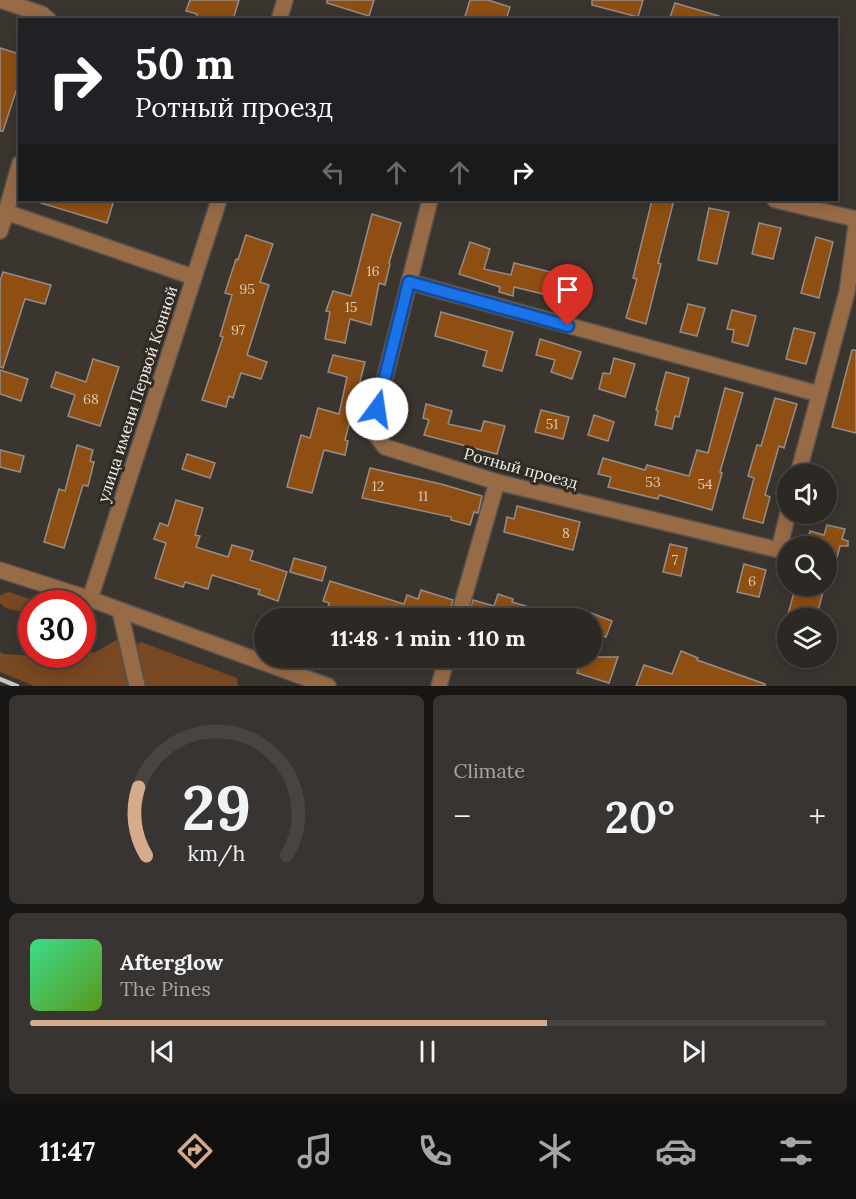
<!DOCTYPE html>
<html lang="en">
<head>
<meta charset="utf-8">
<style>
  :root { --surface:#2c2824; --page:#383431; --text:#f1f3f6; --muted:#a6a6a6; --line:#484441; --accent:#d6ab8b }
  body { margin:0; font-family:Lora,serif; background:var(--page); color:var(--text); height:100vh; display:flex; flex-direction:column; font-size:22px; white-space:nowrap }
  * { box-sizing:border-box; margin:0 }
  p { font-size:20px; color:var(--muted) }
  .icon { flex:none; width:33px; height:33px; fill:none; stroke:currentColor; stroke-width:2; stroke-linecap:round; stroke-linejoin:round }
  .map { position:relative; height:686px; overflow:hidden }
  .sheet { display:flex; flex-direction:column; gap:9px; padding:9px; background:#181614; flex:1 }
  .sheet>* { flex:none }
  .guide { position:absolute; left:18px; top:18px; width:820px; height:183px; border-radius:0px; box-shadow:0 3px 15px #0003,0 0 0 2px var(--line); background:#202124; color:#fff; overflow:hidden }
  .controls { position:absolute; left:777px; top:464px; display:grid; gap:12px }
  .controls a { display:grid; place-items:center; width:60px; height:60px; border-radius:50%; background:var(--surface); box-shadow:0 3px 15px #0003,0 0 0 2px var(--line); font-size:30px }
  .speed { position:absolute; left:18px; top:590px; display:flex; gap:12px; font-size:30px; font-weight:700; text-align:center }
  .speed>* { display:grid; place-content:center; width:78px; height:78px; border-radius:50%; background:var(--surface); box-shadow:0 3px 15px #0003,0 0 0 2px var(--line); line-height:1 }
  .speed .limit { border:9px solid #d22; background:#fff; color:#111 }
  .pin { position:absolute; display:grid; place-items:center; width:51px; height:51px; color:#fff; margin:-62px -26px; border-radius:50% 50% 50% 0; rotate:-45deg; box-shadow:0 0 6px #0007 }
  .pin .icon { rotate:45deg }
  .me { position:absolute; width:66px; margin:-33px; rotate:14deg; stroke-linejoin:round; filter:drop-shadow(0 0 4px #0008) }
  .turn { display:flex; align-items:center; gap:21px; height:126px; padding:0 18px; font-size:27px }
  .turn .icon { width:78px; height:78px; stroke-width:2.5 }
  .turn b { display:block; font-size:42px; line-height:51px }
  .lanes { display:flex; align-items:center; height:57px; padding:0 18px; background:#0003; justify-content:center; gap:30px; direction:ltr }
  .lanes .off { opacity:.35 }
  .big { font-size:45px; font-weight:700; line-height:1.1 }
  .sheet .tile { flex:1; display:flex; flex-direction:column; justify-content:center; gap:9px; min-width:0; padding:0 21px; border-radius:9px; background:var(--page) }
  .sheet .dial { align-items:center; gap:0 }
  .dial svg { height:156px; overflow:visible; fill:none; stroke:var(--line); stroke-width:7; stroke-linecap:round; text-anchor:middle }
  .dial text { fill:var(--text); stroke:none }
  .song { display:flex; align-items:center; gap:18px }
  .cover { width:72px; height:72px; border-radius:9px; background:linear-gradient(135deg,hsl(150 70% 55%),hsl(90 70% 35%)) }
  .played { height:6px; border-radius:3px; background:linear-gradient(90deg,var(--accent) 65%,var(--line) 65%) }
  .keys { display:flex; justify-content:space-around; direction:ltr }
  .heat { display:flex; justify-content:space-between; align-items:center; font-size:33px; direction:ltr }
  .sheet .tiles { flex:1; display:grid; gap:9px; grid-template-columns:1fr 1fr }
  .tile:last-child { grid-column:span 2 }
  .trip { position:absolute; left:254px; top:608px; width:348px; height:60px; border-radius:30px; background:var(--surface); box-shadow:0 3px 15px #0003,0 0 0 2px var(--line); font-weight:700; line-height:60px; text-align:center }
  .dock { display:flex; height:96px; justify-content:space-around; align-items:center; background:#12100e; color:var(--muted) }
  .dock .icon { width:42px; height:42px }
  .dock .on { color:var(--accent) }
  .dock b { font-size:27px; color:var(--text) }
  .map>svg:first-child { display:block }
  .green { fill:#774821 }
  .building { fill:#8f4f12; stroke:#958d88; stroke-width:1.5 }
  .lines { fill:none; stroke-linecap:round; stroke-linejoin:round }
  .minor-casing { stroke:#59534e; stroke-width:18 }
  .minor { stroke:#986b47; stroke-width:15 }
  .rail { stroke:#c9c5c1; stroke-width:4.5 }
  .route-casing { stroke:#114b97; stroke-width:15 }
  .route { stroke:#1a73e8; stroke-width:10 }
  .labels { text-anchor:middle; stroke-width:6; stroke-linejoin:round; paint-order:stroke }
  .number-label { font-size:14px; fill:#dbc8b6 }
  .street-label { font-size:16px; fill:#f4f0ed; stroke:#312b26 }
</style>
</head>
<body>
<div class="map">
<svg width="856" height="686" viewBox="0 0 856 686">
  <rect width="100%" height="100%" fill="#3b3530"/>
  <g class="green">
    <path d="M9,592L39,602L40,603H32L31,614H29L6,608L0,603V595Z"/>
    <path d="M118,639L132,686H34L0,672V652L4,654L52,657L53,654H82L83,649L94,653Z"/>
    <path d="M141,642L237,678L238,686H141L133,648Z"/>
  </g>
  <g class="building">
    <path d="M190,0H239L233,20H196L197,14L186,11Z"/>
    <path d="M327,0H374L369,16L327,3Z"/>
    <path d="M470,0H488L510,7L506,20H464Z"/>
    <path d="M592,0H643L638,17L592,5Z"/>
    <path d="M675,3L719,16L718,20H669Z"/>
    <path d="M0,48L20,54V79L3,131H0Z"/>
    <path d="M42,200H114L107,223L41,203Z"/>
    <path d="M652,200H674L658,263L661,264L646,324L626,318L637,279L633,278Z"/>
    <path d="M709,208L729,212L717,264L698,260Z"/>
    <path d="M372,214L401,223L389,263L390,264L385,285L379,283L371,325L350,319L345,343L325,339L330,312L326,311L333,291L351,296Z"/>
    <path d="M759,223L781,228L773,259L752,254Z"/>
    <path d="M246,235L273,244L260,282L269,285L247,355L267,362L261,379L241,373L233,398L229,396L226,407L202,400L223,337L220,336L232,295L225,293L236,259L238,260Z"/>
    <path d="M816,237L833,242L819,298L801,293Z"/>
    <path d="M470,242L490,249L484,269L511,275L514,263L579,279L575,292L581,294L577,310L562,306L564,299L514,287L513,296L499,292L500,287L459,274Z"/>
    <path d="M3,272L51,285L45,304L25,299L3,368L0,367V281Z"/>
    <path d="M688,304L705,308L697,336L680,332Z"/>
    <path d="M732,310L756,316L748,346L732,342L734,330L727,329Z"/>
    <path d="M441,312L513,332L502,371L483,366L487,351L435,336Z"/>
    <path d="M794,328L815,333L806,364L786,359Z"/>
    <path d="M540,339L581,352L572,379L551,372L555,360L536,355Z"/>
    <path d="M852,350H856V433L832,427Z"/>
    <path d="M333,355L365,362L345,440L348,441L345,455L324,450L312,493L287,487L301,435L310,438L318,408L339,414L347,377L328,372Z"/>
    <path d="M614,358L635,364L625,397L599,389L603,373L610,374Z"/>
    <path d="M93,359L119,367L100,426L68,416L75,395L51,387L56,372L86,382Z"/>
    <path d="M0,370L28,379L21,401L0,394Z"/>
    <path d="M666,372L689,378L679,417L675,416L672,429L655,425L658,411L656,410Z"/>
    <path d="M725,388L743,393L720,472L722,473L712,510L659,495L658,499L608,487L611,477L598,474L603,458L645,470L647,465L689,476L697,450L708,453Z"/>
    <path d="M775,398L797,404L784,448L779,446L765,495L770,497L763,523L743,518L754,478L748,476L757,445L761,446Z"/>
    <path d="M426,404L452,411L448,424L481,431L484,421L505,426L497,454L424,435L429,420L423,418Z"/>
    <path d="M541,410L569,417L563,439L535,432Z"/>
    <path d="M594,415L614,422L608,441L588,435Z"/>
    <path d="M77,445L93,450L90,461L94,462L88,486L83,485L64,548L44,542L59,489L65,491Z"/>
    <path d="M0,450L24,456L20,472L0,467Z"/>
    <path d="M187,454L215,463L210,478L182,469Z"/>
    <path d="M370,468L441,484L482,496L478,513L474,512L470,525L451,520V517L362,498Z"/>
    <path d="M176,500L203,508L195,535L200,536L196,547L228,557L232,545L253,551L250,560L287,572L278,601L258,594L260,590L212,575L208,589L185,582L183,587L155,578L166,543L154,539L160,523L168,526Z"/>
    <path d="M517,506L580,522L573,550L504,532L507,517L514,519Z"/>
    <path d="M827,525L845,529L842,539L848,541V546H840L831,581L826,580V546H806L810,531L824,535Z"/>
    <path d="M670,544L687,548L681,576L663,572Z"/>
    <path d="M294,558L326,567L322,581L290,572Z"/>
    <path d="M744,564L766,570L759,597L737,592Z"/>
    <path d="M330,581L404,604L407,595L418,599L421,590L453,600L448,618H346L327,612L329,603L323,601Z"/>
    <path d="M796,585H825L816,618H787Z"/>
    <path d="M498,594L513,599L512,602L553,614L552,618H468L473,600L494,606Z"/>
    <path d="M591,613L612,621L606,637L591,631Z"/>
    <path d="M681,651L698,658L697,660L765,684V686H636L644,665L672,674Z"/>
    <path d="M582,657H618L609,683L577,673Z"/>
  </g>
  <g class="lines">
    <defs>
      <g id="minor">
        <path d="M0,0L42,14L49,20"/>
        <path d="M279,20L285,0"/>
        <path d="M430,200L377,409L375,434L385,447L497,482L779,550L788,513"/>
        <path d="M775,200L856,219"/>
        <path d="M6,212L20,163"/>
        <path d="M0,231L6,212L193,277"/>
        <path d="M409,282L819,394"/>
        <path d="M798,474L847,292L856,226"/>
        <path d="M0,570L90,599L328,686"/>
        <path d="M90,599L219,200"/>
        <path d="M120,611L137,686"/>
        <path d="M458,618L497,482"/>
        <path d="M439,686L447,657"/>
      </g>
    </defs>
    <use href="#minor" class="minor-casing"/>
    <use href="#minor" class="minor"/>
    <path class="rail" d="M0,679L17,686"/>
  </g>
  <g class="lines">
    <defs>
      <path id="route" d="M377,409L409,282L568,326"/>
    </defs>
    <use href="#route" class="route-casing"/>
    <use href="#route" class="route"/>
  </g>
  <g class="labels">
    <g class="number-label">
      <text x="373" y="276">16</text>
      <text x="247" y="294">95</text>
      <text x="351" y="312">15</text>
      <text x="238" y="335">97</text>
      <text x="91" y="404">68</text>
      <text x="552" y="429">51</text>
      <text x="653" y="487">53</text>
      <text x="705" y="489">54</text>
      <text x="378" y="491">12</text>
      <text x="423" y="501">11</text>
      <text x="566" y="538">8</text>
      <text x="675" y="565">7</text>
      <text x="752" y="586">6</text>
    </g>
    <g class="street-label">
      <text transform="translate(137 394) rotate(-72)" y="6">улица имени Первой Конной</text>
      <text transform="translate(521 468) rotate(15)" y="6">Ротный проезд</text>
    </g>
  </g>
</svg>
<div class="controls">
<a><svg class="icon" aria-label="sound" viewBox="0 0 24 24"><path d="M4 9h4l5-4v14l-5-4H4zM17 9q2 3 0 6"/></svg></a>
<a><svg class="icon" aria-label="search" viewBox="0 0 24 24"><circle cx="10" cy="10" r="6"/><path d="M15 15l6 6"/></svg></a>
<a><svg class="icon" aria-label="layers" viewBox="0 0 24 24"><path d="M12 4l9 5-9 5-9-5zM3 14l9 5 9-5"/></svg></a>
</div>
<div class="speed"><div class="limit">30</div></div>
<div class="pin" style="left:568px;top:326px;background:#d93025"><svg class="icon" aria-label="arrive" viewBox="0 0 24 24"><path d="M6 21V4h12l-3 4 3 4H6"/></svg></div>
<svg class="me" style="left:377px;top:409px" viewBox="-20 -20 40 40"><circle r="19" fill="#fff"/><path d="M0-13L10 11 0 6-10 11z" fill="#1a73e8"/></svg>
<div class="trip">11:48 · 1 min · 110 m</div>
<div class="guide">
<div class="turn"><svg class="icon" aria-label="right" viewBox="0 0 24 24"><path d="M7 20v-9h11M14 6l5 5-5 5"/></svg><div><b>50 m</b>Ротный проезд</div></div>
<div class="lanes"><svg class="icon off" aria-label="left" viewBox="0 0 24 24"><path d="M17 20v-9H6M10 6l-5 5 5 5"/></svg><svg class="icon off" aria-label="ahead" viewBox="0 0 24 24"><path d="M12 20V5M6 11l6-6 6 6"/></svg><svg class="icon off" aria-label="ahead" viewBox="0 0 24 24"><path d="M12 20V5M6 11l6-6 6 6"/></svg><svg class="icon" aria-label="right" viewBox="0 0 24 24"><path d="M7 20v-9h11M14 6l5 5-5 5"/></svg></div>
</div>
</div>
<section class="sheet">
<div class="tiles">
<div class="tile dial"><svg viewBox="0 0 100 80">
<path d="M14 69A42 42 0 1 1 86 69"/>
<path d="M14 69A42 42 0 0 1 10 34" stroke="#d6ab8b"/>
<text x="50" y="56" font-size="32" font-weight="700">29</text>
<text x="50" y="72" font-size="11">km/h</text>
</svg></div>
<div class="tile"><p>Climate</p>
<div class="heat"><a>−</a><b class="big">20°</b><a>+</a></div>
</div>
<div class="tile">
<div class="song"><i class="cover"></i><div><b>Afterglow</b><p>The Pines</p></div></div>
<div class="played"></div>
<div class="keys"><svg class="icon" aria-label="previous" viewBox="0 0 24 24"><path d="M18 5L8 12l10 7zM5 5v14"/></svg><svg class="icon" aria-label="pause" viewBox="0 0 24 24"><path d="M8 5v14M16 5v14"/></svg><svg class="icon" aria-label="next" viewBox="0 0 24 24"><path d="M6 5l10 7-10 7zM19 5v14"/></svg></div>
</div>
</div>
</section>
<nav class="dock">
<b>11:47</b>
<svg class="icon on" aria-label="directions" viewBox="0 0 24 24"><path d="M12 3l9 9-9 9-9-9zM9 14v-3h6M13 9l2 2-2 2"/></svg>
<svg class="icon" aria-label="music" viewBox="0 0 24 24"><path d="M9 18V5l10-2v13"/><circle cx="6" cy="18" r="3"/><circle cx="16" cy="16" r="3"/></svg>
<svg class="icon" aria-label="phone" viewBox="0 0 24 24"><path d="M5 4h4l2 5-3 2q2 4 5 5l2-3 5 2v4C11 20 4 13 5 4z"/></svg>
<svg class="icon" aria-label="climate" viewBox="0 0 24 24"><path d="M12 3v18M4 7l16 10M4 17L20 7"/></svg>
<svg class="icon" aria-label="car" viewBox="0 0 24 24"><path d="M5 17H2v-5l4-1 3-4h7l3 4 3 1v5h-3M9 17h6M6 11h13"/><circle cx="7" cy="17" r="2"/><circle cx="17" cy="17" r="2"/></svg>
<svg class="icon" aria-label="filters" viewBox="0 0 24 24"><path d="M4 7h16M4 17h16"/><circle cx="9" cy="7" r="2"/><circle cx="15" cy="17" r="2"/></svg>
</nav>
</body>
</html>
